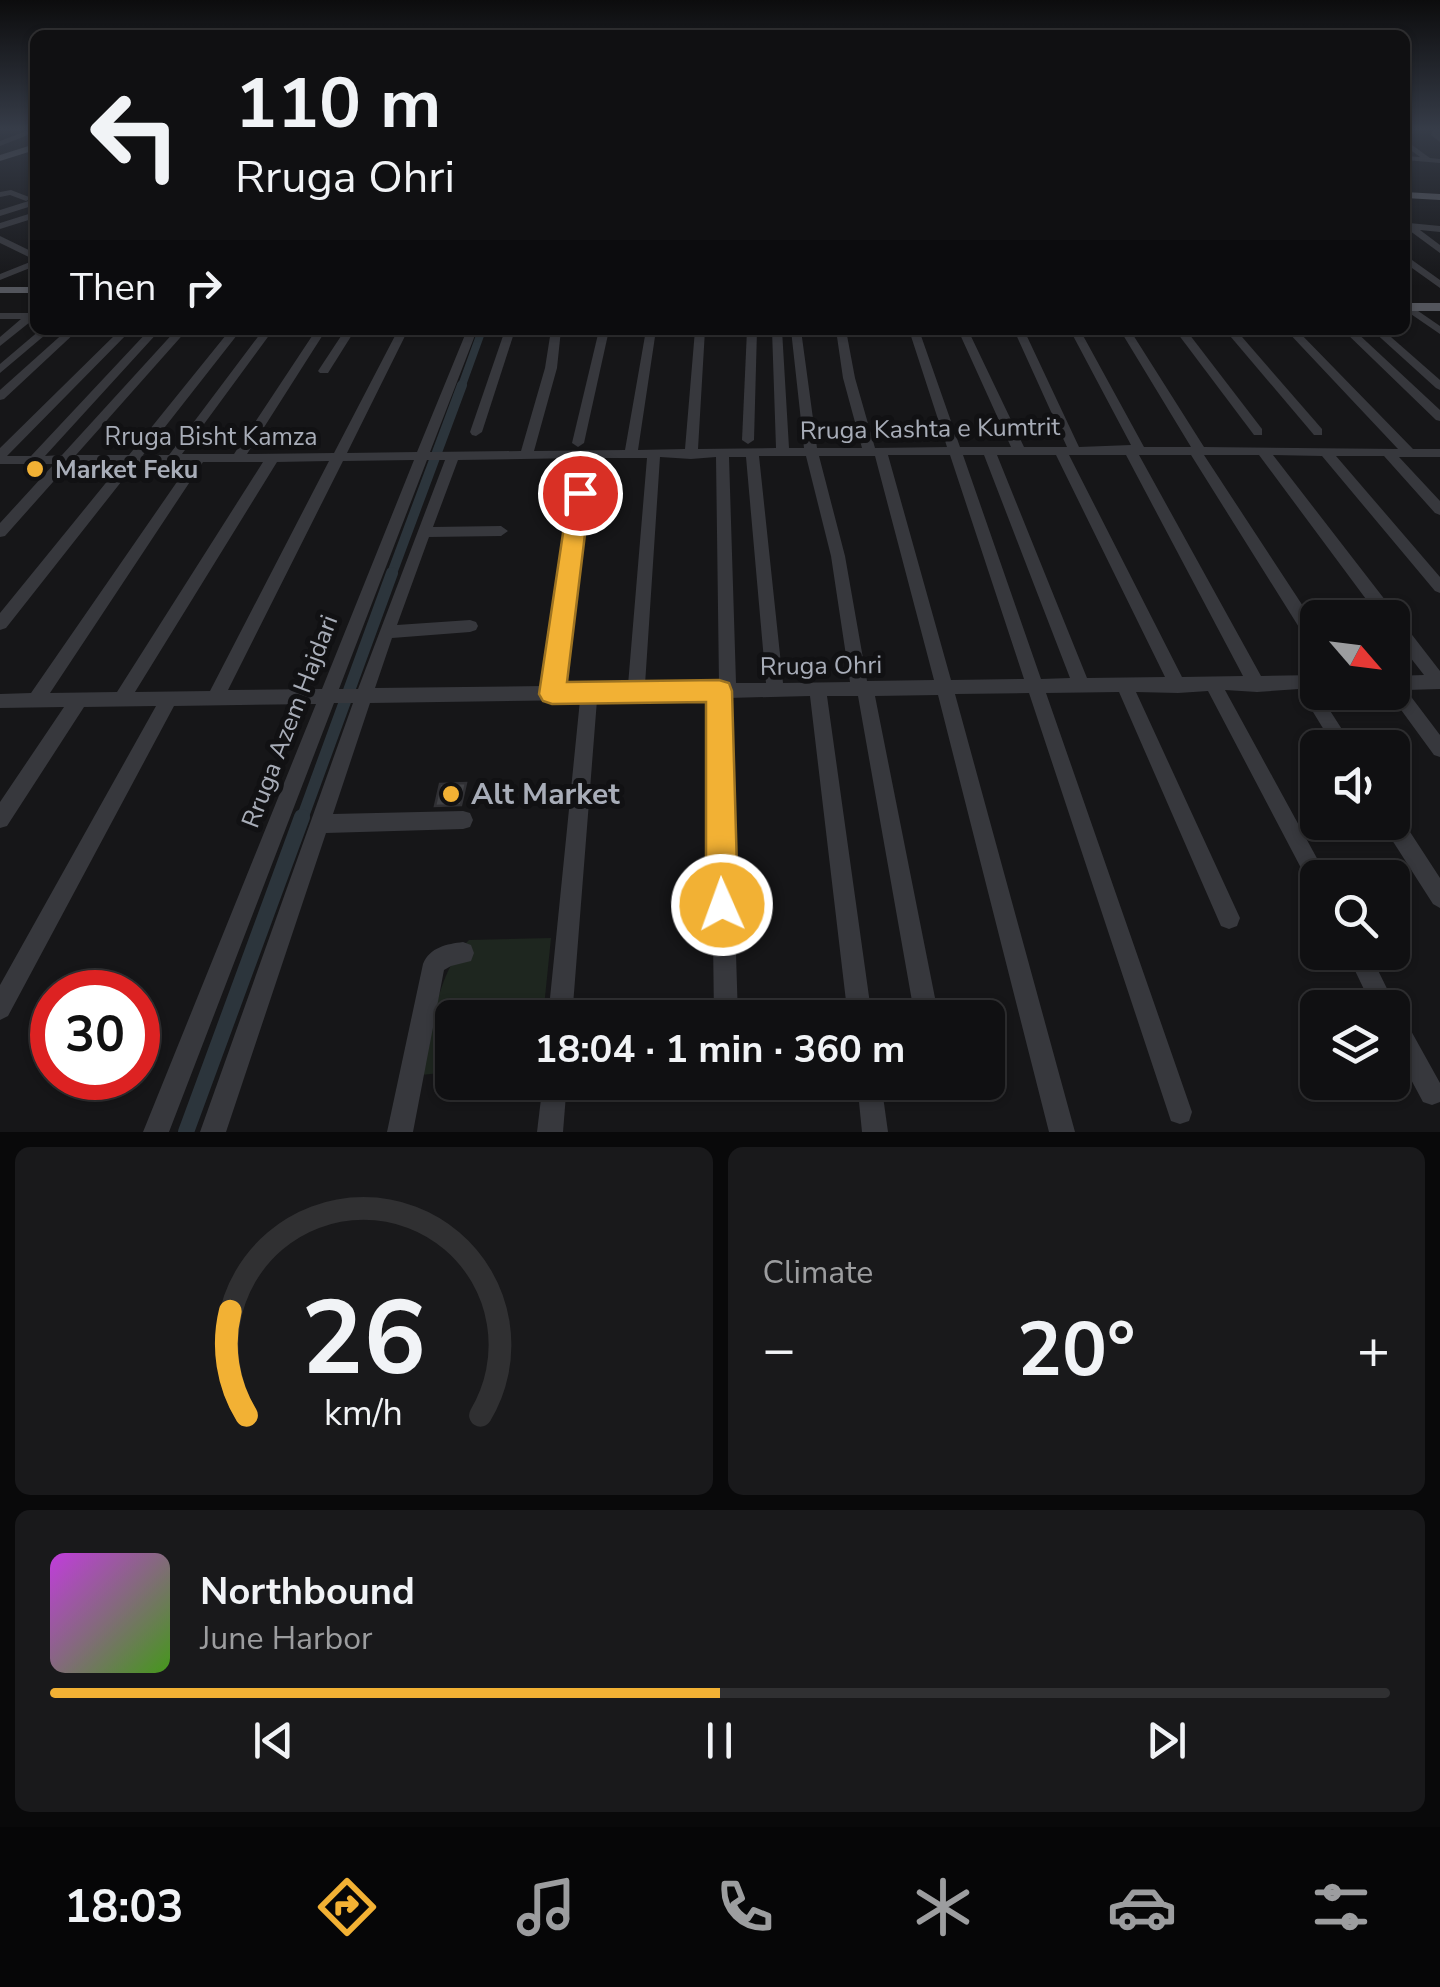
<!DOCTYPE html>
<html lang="en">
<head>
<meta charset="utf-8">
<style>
  :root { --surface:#101012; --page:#19191b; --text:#f1f3f6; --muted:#9c9d9f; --line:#303032; --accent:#f2b134 }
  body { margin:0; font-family:"Nunito Sans",sans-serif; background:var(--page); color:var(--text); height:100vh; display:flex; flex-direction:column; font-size:38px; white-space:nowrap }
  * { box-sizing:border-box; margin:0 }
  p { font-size:32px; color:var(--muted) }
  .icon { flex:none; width:55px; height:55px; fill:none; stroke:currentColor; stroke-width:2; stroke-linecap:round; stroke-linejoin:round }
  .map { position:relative; height:1132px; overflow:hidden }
  .drawer { display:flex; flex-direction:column; gap:15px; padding:15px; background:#09090a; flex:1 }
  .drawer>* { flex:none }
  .banner { position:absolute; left:30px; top:30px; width:1380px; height:305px; border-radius:15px; box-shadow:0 2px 8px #0004,0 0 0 2px var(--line); background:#101012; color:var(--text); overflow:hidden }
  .needle { width:65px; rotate:118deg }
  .tools { position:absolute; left:1300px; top:600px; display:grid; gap:20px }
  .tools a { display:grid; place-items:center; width:110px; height:110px; border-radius:15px; background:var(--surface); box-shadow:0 2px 8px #0004,0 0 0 2px var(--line); font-size:50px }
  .speed { position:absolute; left:30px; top:970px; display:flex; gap:20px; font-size:50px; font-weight:700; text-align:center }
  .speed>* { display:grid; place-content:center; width:130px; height:130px; border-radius:50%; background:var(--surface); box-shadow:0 2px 8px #0004,0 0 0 2px var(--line); line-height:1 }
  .speed .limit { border:15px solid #d22; background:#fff; color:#111 }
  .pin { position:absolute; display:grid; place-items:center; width:85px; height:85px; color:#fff; margin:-42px; border:5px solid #fff; border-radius:50%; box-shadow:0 2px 10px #0007 }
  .me { position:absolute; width:110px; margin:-55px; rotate:358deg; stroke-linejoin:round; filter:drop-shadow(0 0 8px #0008) }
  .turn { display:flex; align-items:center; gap:35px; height:210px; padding:0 40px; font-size:45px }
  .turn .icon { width:130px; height:130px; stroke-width:2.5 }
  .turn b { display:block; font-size:70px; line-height:85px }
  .then { display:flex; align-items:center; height:95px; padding:0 40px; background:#0003; gap:20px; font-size:38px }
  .big { font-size:75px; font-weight:700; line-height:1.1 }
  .drawer .card { flex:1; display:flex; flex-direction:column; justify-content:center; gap:15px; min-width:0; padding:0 35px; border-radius:15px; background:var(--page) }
  .drawer .dial { align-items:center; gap:0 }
  .dial svg { height:260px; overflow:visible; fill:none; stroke:var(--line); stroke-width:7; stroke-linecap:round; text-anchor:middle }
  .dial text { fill:var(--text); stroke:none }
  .song { display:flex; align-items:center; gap:30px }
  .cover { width:120px; height:120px; border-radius:15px; background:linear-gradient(135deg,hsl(290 70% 55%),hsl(100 70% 35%)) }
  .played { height:10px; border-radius:5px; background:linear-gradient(90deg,var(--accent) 50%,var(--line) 50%) }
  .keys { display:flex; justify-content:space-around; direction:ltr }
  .heat { display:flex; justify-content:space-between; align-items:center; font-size:55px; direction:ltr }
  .drawer .tiles { flex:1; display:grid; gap:15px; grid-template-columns:1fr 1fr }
  .card:last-child { grid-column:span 2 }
  .trip { position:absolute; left:435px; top:1000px; width:570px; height:100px; border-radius:15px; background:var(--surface); box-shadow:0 2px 8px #0004,0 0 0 2px var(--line); font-weight:700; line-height:100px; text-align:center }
  .tab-bar { display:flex; height:160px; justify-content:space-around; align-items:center; background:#060607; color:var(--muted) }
  .tab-bar .icon { width:70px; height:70px }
  .tab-bar .selected { color:var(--accent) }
  .tab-bar b { font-size:45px; color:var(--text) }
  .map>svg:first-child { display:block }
  .green { fill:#1e261f }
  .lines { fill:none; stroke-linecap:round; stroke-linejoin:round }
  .canal-far3 { stroke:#2c353c; stroke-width:8 }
  .canal-far2 { stroke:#2c353c; stroke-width:10 }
  .canal-far1 { stroke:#2c353c; stroke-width:12 }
  .canal { stroke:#2c353c; stroke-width:16 }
  .building { fill:#404145; stroke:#303034; stroke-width:2.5 }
  .minor { fill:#37383d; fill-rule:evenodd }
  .major { fill:#53555c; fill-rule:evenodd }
  .route { fill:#f2b134; stroke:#9d7322; stroke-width:2.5 }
  .poi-dot { fill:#f2b134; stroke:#111113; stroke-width:4 }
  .labels { text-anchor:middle; stroke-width:10; stroke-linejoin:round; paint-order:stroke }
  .street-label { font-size:25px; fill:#a8adb8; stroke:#111113 }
  .poi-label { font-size:25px; font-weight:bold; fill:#a8adb8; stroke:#111113; text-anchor:start }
  .near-poi-label { font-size:30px; font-weight:bold; fill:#a8adb8; stroke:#111113; text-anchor:start }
</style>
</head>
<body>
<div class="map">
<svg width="1440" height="1132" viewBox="0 0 1440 1132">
  <rect width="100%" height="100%" fill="#161618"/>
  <path class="green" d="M551,938L543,1017L452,1018L450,1072L421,1075C432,1031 436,973 469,940Z"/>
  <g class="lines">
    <path class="canal-far3" d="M461,388L482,330"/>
    <path class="canal-far2" d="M391,576L462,385"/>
    <path class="canal-far1" d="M302,819L392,573"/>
    <path class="canal" d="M186,1132L302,817"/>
  </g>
  <path class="building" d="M466,783L461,805L435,806L440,784Z"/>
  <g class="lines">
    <g class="minor">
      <path d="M1433,128H1440V142L1431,135Z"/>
      <path d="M26,131L33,133L0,146V141Z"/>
      <path d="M1405,140L1430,158L1440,159V163L1405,160V156L1420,157L1405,146Z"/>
      <path d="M32,177H35V182L28,179Z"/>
      <path d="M11,190L29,197L30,199L26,201L10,195L0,197V192Z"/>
      <path d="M35,199V205L0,216V210Z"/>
      <path d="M35,212V218L0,229V223Z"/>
      <path d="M1409,223L1440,226V232L1420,230L1440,245V253L1406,228V224Z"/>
      <path d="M0,236L35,253V260L0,243Z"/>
      <path d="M1405,255L1440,280V288L1405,263Z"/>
      <path d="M35,260V266L0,280V274Z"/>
      <path d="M1405,302L1440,326V334L1405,310Z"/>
      <path d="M0,313H31L35,314V318L0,346V337L21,319H0Z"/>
      <path d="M40,330H51L0,373V364Z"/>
      <path d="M67,330H78L4,399L0,400V390Z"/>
      <path d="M120,330H131L7,456H31L149,330H160L45,456L62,455L176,330H187L76,455H129L230,330H241L143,455H169L263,330H273L182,454H234L316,330H326L247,454L334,453L398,330H408L347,453L417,452L467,330H477L430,452L521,451L545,368L551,330H561L557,368L534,451L625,450L646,330H656L638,450L685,449L695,330H705L698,449L776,448L772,330H782L789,448H804L791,330H801L817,448H862L843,378L836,330H846L855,378L875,448L947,447L909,330H919L960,447H1011L958,330H968L1024,447H1067L1014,330H1024L1079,447L1131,445L1070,330H1080L1144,447H1191L1120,330H1130L1204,447L1398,449L1286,330H1297L1413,449H1440V457H1399L1440,501V515L1435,513L1384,456H1336L1440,577V593L1435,591L1322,456L1273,455L1440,671V689L1406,690L1440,735V757L1434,755L1388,692H1392V676L1424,675L1392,634V618H1380L1259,455H1204L1318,629V649L1312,648L1191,455H1139L1261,676L1318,675V692L1354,748H1335L1299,689L1257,692L1225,690L1325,873L1327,878H1318V890L1311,887L1208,691L1178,693L1136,692L1240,918L1237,926L1229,929L1221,926L1119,692L1046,693L1192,1112L1189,1121L1180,1124L1171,1121L1168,1112L1029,693L955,694L1075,1132H1049L938,695L875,696L939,1018H915L858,696H827L872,1018H848L810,696L728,698L738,1018H714L710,698L597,700L572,1018H548L580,700L370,703L333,814L463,811L470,813L473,820L470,827L463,829L326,833L226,1132H200L353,703H334L169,1132H143L316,704L174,706L8,1016L0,1020V985L156,706L84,707L7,826L0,828V802L64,707L0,708V694L31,693L190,463H136L6,628L0,630V613L122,463L69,464L5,536L0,537V523L54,464H0V448ZM888,455H950L1024,679L951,680ZM963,455H984L1070,678L1041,679ZM997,455H1056L1165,677L1087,678ZM1069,455H1126L1243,676L1182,677ZM759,456H806L831,556L850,682L783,683ZM819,456H875L934,680L867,681L845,556ZM660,457L691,459L716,457L719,683L645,685ZM729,457H746L766,683H736ZM578,458L545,686L375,688L392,638L470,632L476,630L478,626L476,622L470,620L397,625L429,537L501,536L508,531L501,526L433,527L458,460ZM591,458H647L628,685L562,686ZM414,460L322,689L228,690L343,461ZM427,460H445L358,689H339ZM329,461L210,691L135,692L277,462ZM203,462H263L117,692L50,693Z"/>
      <path d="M345,330H355L328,373H320L318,371Z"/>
      <path d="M505,330H515L482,432L476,436L472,435L470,432Z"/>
      <path d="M599,330H609L584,443L578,447L572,443Z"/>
      <path d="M747,330H757L754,440L748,444L742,440Z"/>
      <path d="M1175,330H1186L1262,429V435H1254Z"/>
      <path d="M1225,330H1236L1322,429V435H1314Z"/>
      <path d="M1343,330H1354L1440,410V421L1436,420Z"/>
      <path d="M1372,330H1383L1440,380V390L1436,388Z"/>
      <path d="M1392,813L1399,815L1440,878V908L1433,904L1385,829L1382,822H1392Z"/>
      <path d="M463,942L471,945L474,953L471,961L451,966L444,970L413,1132H387L423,964C430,947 447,944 463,942Z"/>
      <path d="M1346,952H1369L1397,1009L1400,1011L1440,1083V1102L1432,1105L1423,1102L1392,1044V1008H1373Z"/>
      <path d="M543,1082H567L563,1132H537Z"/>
      <path d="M857,1082H881L888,1132H862Z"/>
    </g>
    <g class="major">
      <path d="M35,144V150L0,161V155Z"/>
      <path d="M1405,192L1440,194V200L1405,198Z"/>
      <rect x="0" y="287" width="35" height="6"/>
      <rect x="1405" y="303" width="35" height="8"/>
    </g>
  </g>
  <linearGradient id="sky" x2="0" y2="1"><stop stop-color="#0c0c0d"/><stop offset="0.45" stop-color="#363c48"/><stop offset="1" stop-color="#363c48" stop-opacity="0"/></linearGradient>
  <rect width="1440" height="286" fill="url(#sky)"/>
  <path class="route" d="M580,486L590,493L567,682L719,680L729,683L732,691L738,905L734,917L722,921L711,917L706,905V702L552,704L543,701L539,694L569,493Z"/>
  <g class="poi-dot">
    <circle cx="35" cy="469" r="10"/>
    <circle cx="451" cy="794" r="10"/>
  </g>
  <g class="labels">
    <g class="street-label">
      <text transform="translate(930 428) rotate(-1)" y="9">Rruga Kashta e Kumtrit</text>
      <text x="211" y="445">Rruga Bisht Kamza</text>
      <text transform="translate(821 665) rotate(-1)" y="9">Rruga Ohri</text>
      <text transform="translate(289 721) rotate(-69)" y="9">Rruga Azem Hajdari</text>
    </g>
    <g class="poi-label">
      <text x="55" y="478">Market Feku</text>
    </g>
    <g class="near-poi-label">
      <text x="471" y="804">Alt Market</text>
    </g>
  </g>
</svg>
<div class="tools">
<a><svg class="needle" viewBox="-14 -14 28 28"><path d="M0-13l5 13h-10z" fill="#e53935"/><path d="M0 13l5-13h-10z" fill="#9c9d9f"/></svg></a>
<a><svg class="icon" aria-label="sound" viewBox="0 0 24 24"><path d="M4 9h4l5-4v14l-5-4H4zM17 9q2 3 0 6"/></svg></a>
<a><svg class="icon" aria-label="search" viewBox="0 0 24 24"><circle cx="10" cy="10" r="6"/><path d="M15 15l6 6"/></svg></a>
<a><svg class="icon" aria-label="layers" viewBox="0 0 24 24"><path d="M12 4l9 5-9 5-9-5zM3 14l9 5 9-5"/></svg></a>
</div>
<div class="speed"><div class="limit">30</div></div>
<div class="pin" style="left:580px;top:493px;background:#d93025"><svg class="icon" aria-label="arrive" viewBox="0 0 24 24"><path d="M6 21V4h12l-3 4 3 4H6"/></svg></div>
<svg class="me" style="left:722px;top:905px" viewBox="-20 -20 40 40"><circle r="17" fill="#f2b134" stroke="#fff" stroke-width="3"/><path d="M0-11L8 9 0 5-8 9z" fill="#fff"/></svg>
<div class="trip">18:04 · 1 min · 360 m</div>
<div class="banner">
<div class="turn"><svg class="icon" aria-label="left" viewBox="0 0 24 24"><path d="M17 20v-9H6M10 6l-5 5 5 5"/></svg><div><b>110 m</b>Rruga Ohri</div></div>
<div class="then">Then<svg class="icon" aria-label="right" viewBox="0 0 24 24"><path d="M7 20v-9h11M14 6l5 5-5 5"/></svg></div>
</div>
</div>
<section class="drawer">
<div class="tiles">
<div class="card dial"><svg viewBox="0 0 100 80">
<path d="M14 69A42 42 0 1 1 86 69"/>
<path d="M14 69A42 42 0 0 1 9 37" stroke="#f2b134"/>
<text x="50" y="56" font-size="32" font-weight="700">26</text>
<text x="50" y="72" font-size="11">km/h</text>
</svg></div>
<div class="card"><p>Climate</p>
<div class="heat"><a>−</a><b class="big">20°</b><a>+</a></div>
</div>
<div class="card">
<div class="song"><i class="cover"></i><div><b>Northbound</b><p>June Harbor</p></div></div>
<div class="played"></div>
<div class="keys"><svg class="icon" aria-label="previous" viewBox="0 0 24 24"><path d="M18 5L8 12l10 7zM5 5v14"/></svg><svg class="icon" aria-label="pause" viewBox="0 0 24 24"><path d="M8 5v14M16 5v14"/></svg><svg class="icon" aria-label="next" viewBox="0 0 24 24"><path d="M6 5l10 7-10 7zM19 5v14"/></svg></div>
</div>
</div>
</section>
<nav class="tab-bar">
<b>18:03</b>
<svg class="icon selected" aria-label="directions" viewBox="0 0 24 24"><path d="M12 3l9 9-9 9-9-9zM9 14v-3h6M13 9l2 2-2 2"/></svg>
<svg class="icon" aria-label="music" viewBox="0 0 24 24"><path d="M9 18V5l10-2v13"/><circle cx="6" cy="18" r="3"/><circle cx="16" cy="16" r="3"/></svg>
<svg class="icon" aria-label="phone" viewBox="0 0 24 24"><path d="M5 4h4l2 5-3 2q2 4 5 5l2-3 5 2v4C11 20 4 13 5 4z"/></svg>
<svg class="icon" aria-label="climate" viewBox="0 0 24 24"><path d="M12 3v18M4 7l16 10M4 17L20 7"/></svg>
<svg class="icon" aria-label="car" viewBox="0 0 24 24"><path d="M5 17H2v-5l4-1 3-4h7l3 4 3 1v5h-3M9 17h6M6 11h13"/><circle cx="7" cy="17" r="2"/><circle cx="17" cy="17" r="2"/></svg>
<svg class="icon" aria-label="filters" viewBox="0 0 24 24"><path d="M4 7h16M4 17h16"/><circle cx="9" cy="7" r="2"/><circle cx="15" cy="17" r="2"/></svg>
</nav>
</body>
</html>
